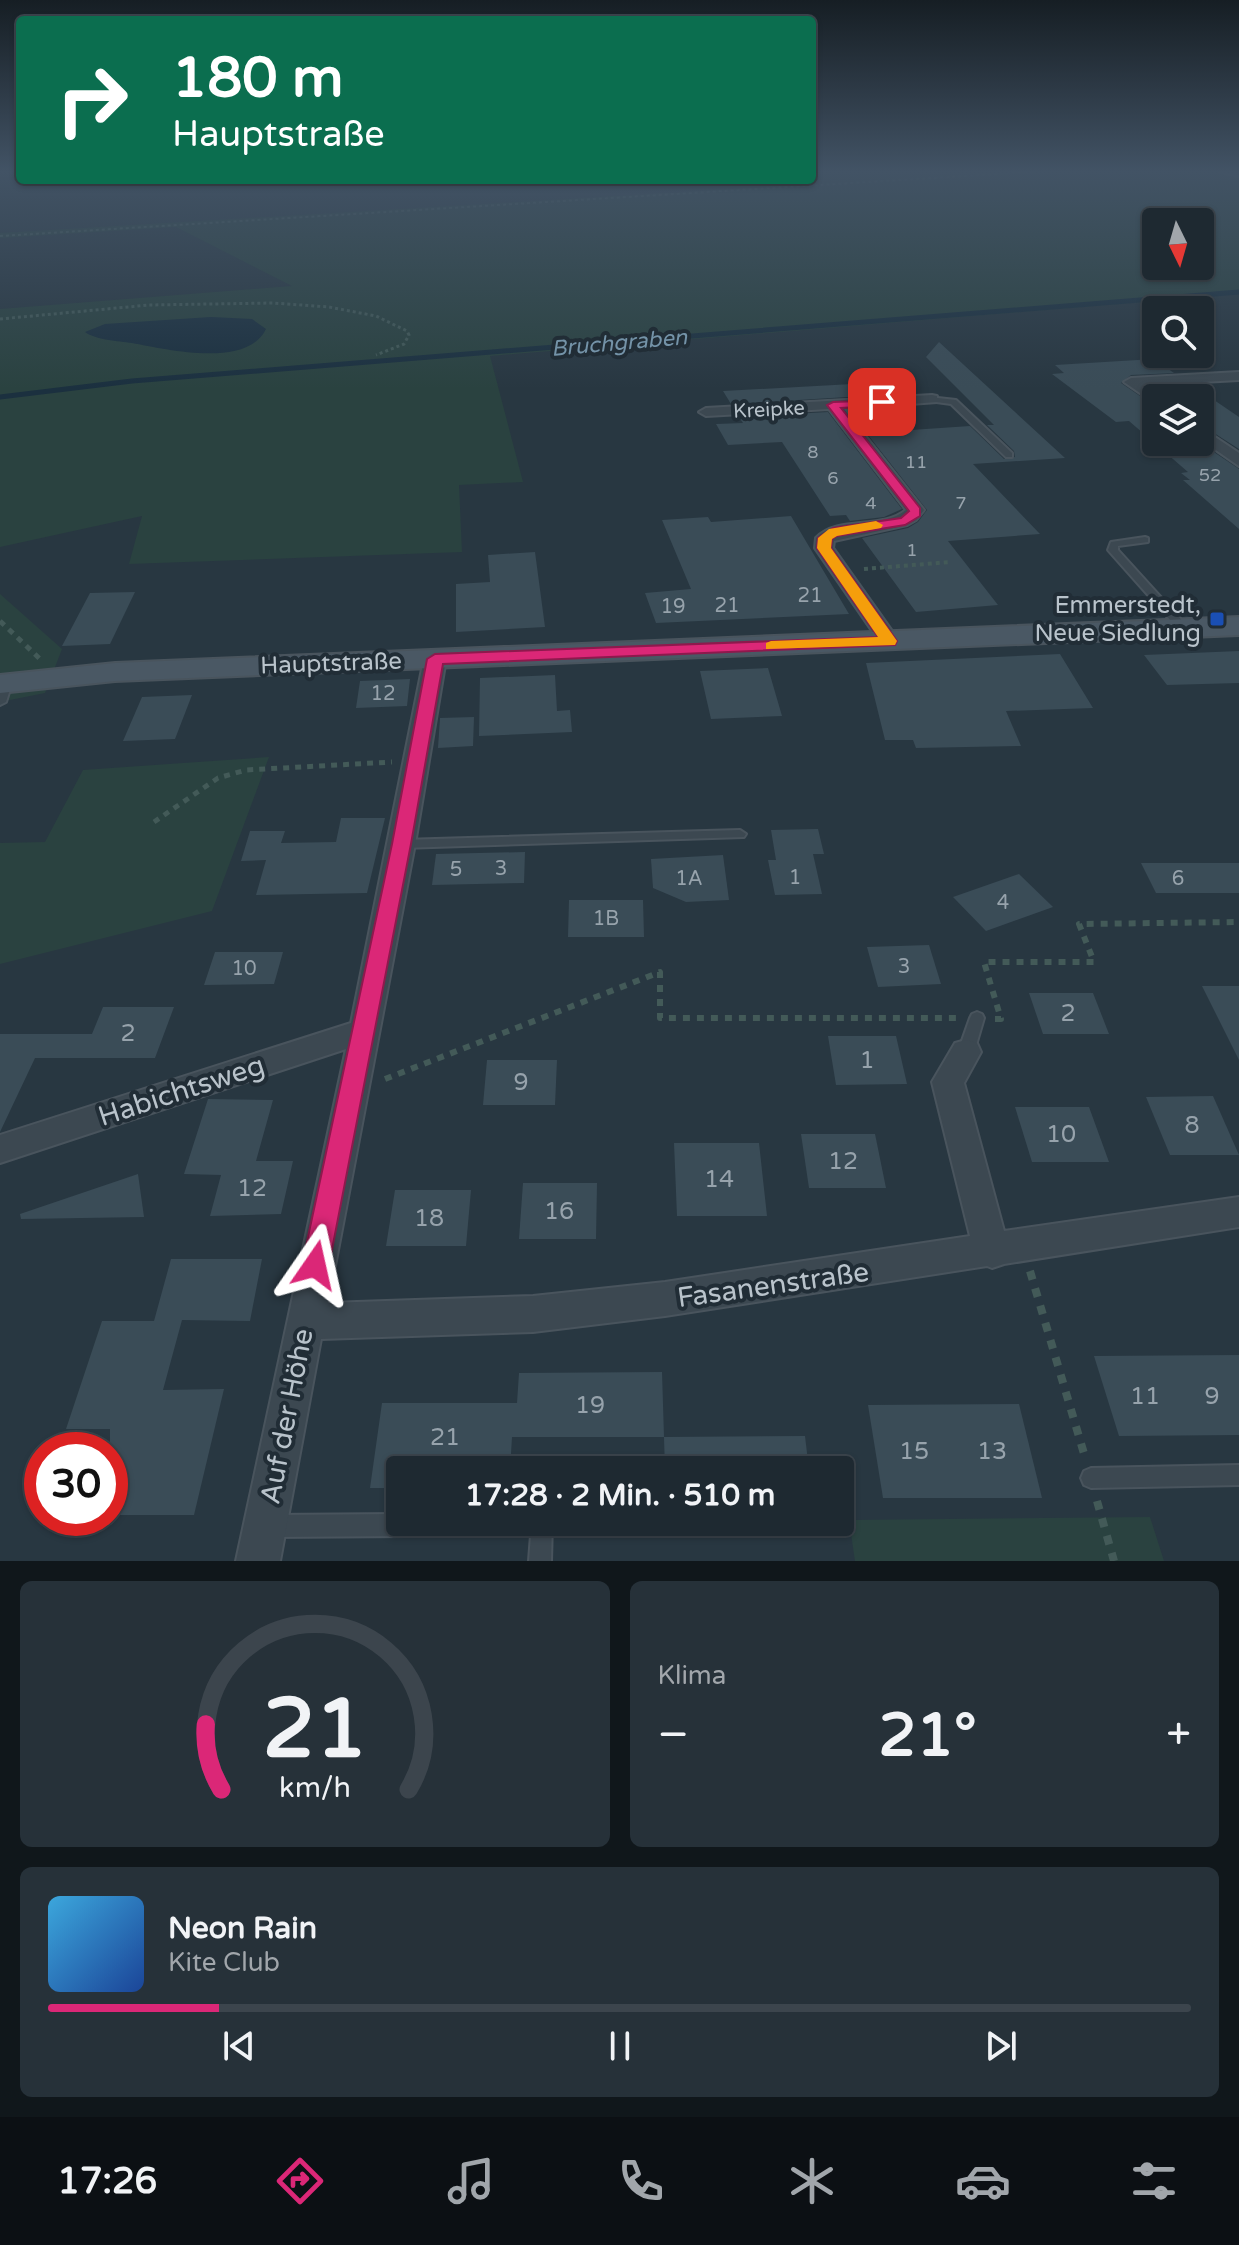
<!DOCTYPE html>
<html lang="de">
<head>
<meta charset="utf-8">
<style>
  :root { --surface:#1e2931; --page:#263139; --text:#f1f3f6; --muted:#a1a6ab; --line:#3c454d; --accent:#db2777 }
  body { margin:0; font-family:"Varela Round",sans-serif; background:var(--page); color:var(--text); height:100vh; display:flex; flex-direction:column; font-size:30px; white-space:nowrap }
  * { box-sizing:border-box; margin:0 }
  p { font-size:26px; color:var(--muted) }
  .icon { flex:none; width:44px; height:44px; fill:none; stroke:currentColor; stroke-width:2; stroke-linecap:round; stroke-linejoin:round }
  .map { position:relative; height:1561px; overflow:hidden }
  .details { display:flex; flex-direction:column; gap:20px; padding:20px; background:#10171b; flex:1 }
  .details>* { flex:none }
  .guide { position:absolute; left:16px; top:16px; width:800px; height:168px; border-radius:8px; box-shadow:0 2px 6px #0004,0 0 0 2px var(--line); background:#0b6e4f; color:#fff; overflow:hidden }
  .needle { width:52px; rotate:175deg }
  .fabs { position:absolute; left:1142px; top:208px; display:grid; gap:16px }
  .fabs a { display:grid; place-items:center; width:72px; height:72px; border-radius:8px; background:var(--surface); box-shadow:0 2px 6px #0004,0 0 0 2px var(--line); font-size:40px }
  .speed { position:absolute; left:24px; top:1432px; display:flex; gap:16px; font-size:40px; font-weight:700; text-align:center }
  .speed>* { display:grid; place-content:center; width:104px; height:104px; border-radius:50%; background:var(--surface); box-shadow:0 2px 6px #0004,0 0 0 2px var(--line); line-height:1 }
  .speed .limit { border:12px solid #d22; background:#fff; color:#111 }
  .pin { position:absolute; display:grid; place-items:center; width:68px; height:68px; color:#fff; margin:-34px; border-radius:16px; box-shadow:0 4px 12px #0006 }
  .me { position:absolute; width:88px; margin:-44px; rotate:11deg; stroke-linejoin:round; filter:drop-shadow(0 0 6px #0008) }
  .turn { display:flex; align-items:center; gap:28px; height:168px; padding:0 24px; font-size:36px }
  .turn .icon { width:104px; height:104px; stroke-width:2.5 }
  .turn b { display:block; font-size:56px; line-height:68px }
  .big { font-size:60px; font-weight:700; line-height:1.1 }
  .details .widget { flex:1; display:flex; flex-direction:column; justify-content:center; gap:12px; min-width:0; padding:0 28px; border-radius:12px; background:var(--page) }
  .details .dial { align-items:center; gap:0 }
  .dial svg { height:208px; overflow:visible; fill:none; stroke:var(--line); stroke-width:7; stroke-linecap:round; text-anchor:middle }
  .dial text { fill:var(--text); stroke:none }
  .song { display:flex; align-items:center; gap:24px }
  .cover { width:96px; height:96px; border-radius:12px; background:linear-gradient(135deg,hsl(200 70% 55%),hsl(220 70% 35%)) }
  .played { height:8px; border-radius:4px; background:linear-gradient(90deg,var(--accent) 15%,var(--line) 15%) }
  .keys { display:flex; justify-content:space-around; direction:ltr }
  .heat { display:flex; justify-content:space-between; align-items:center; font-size:44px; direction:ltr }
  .details .tiles { flex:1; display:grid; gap:20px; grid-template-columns:1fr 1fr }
  .widget:last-child { grid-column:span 2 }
  .trip { position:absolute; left:386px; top:1456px; width:468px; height:80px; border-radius:8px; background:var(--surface); box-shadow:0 2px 6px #0004,0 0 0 2px var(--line); font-weight:700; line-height:80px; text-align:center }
  .dock { display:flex; height:128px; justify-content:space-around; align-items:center; background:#0c1014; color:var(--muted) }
  .dock .icon { width:56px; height:56px }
  .dock .selected { color:var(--accent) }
  .dock b { font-size:36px; color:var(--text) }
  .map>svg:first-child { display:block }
  .green { fill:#2a4240; fill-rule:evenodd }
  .water { fill:#1b303f }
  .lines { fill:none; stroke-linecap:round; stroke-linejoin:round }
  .stream { stroke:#1b303f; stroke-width:5 }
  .building { fill:#3a4c57 }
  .lane-casing { stroke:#49545d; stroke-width:4 }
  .street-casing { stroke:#49545d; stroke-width:4 }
  .secondary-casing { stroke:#49545d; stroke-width:4 }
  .path-far5 { stroke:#435a58; stroke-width:2; stroke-dasharray:3 3; stroke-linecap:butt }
  .path-far4 { stroke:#435a58; stroke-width:3; stroke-dasharray:3 3; stroke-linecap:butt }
  .path-far3 { stroke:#435a58; stroke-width:4; stroke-dasharray:4 4; stroke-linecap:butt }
  .path-far2 { stroke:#435a58; stroke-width:5; stroke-dasharray:6 6; stroke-linecap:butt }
  .path-far1 { stroke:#435a58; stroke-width:6; stroke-dasharray:7 7; stroke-linecap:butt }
  .path { stroke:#435a58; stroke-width:8; stroke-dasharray:9 9; stroke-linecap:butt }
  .lane { fill:#3c4851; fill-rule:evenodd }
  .street { fill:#3c4851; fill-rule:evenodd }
  .secondary { fill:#4a5864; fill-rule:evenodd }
  .route { fill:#db2777; stroke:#8e194d; stroke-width:2 }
  .slow { fill:#f59e0b }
  .transit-dot { fill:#1a4fb4; stroke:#212d36; stroke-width:3 }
  .labels { text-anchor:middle; stroke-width:8; stroke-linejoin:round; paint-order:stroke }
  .far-number-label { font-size:18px; fill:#97a3ac }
  .far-street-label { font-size:20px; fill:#b9c3cb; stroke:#212d36 }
  .number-label { font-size:20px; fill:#97a3ac }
  .far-water-label { font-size:22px; font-style:italic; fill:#7493a8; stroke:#212d36 }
  .poi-label { font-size:24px; fill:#b9c3cb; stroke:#212d36; text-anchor:end }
  .street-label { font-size:24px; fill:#b9c3cb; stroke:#212d36 }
  .near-number-label { font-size:24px; fill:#97a3ac }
  .near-street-label { font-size:28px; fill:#b9c3cb; stroke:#212d36 }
</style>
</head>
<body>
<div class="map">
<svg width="1239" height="1561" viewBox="0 0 1239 1561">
  <rect width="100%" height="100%" fill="#283741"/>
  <g class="green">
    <path d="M812,170H1239V294L490,356L523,482L459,485L462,552L129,564L142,516L0,547V309L292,286L176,227L0,238V233L797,185L781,180H812ZM1156,222H1200V266H1156Z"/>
    <path d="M0,594L62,649L45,693L0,702Z"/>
    <path d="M269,757L212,911L0,964V843L45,842L83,770Z"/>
    <path d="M1150,1517L1164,1561H855L849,1520Z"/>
  </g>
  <path class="water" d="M211,317L252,319L266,329C247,369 165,349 132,343C118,341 96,340 85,332L105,324Z"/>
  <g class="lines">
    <path class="stream" d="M0,397L132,381L1239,292"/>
  </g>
  <g class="building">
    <path d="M939,342L1065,458L973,464L1040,534L948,541L998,605L916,612L862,538L908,528L918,522L927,510L850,412L892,408L911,430L970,426L1004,459L1015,457L1014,451L987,425H994L926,357Z"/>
    <path d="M1154,359L1174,373L1131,375L1121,383L1156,407V442H1199L1239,469V529L1183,480H1190L1181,473L1188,472L1129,421L1116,422L1052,374L1064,373L1055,365Z"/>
    <path d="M870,383L880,395L731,404L723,391Z"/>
    <path d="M1192,385L1239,417V449L1200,424V398H1165L1153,388Z"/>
    <path d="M828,412L902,509L884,517L850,521L846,515L830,516L782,442L728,445L716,424L743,423L739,417Z"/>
    <path d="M791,516L849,614L656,623L645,593L691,589L662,520L708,517L711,522Z"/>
    <path d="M535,552L545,627L456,632V584L490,582L488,555Z"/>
    <path d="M135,592L110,644L62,646L90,593Z"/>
    <path d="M1239,651V683L1167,685L1144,655Z"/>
    <path d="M1060,654L1093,708L1006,711L1021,746L916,748L913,740H885L866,663Z"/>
    <path d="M768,668L782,716L711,719L700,671Z"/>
    <path d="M555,675L557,711L570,710L572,732L479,736L480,678Z"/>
    <path d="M410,679L407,706L356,708L360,681Z"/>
    <path d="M192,695L175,739L123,741L142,697Z"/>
    <path d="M474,717L473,746L438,748L440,718Z"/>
    <path d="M341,818H385L367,893L256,895L266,860L241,861L250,831H285L281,843L336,842Z"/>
    <path d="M818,829L824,854H813L822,894L775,895L768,860H776L771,830Z"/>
    <path d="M525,852L524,883L432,885L436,854Z"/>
    <path d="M723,855L729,900L686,902L653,888L651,859Z"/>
    <path d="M1141,863H1239V893H1156Z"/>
    <path d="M1019,874L1053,907L986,931L953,897Z"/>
    <path d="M569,900H643L644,937H568Z"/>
    <path d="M929,945L941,984L878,987L867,947Z"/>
    <path d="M215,952H283L274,984L204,985Z"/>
    <path d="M1202,986H1239V1060Z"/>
    <path d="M1029,993H1093L1109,1034H1043Z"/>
    <path d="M103,1007H174L155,1058H35L0,1132V1034H92Z"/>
    <path d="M828,1036H896L907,1084L836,1085Z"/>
    <path d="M487,1060H557L555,1105H483Z"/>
    <path d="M1213,1096L1239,1155H1170L1146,1097Z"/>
    <path d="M208,1099L273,1100L256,1161H293L281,1214L210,1216L221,1175L184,1174Z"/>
    <path d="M1015,1107H1089L1109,1162H1032Z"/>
    <path d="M801,1134H875L886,1188H809Z"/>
    <path d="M674,1143H759L767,1216H677Z"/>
    <path d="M138,1174L144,1217L21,1219L20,1214Z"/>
    <path d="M523,1183H597L596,1239H519Z"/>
    <path d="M395,1190H471L466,1246H386Z"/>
    <path d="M171,1259H262L250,1321L182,1320L163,1390L224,1389L194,1515H110V1429H66L102,1321H154Z"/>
    <path d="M1239,1355V1435L1119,1436L1094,1356Z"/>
    <path d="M662,1372L664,1437H512L510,1470H400V1488H370L382,1403H517L519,1373Z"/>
    <path d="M1019,1404L1042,1498H883L868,1405Z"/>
    <path d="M805,1436L809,1470H665L664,1437Z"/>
  </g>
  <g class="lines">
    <defs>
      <g id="lane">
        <path d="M929,397L956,400L1012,453V457H1006L951,404L929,401Z"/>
        <path d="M1145,537L1148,538V542L1118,546V550L1187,626V630H1179L1108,550L1111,542Z"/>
        <path d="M7,680L12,683L6,702L0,705V687L3,681Z"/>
        <path d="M740,830L746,834L744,837L402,848L396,844L402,840Z"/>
        <path d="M977,1012L982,1014L984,1018L974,1052L971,1056L966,1058L961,1056L958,1052L970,1018L972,1014Z"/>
        <path d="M1239,1465V1485L1091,1488L1084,1485L1081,1478L1084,1471L1091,1468Z"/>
        <path d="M400,1514V1522H552L551,1561H529L531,1535L270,1537L263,1533L259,1526L263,1519L270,1515Z"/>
      </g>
      <g id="street">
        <path d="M1220,170H1239V176L1221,172Z"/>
        <path d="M1239,372V380L1145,385L1162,398H1156V404L1124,382L1131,378Z"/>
        <path d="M932,395L937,396V402L844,409L924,510L916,520L907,525L834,541L833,548L899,641L889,647L882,645L815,548L816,538C838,515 882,530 906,510L829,409L706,416L699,412L706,408Z"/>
        <path d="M1200,427L1239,453V466L1200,439Z"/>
        <path d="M435,653L446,659L415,844L328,1303L533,1296L665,1282L970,1236L932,1082L955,1043L966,1040L977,1043L981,1052L964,1083L1004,1231L1239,1197V1227L1004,1264L992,1268L987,1266L665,1316L533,1332L321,1339L280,1561H236L346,1049L0,1163V1135L351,1023L424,659Z"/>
      </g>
      <path id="secondary" d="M1239,617V635L115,681L0,693V675L115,663Z"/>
    </defs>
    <use href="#lane" class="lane-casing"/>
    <use href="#street" class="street-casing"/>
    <use href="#secondary" class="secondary-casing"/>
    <g class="path-far5">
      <path d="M792,180L806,183"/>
      <path d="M0,236L1061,170"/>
    </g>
    <path class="path-far4" d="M0,319L149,305L273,303L329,307L376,316L407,331L409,335L404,344L376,355"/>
    <path class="path-far3" d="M864,569L950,562"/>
    <g class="path-far2">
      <path d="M0,621L40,659"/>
      <path d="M154,822L218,778L246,770L392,762"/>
    </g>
    <g class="path-far1">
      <path d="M995,1019H1001L984,962H1094L1079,924L1239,922"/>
      <path d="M385,1079L660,972V1018H957"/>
    </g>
    <g class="path">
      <path d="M1030,1271L1085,1457"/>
      <path d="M1097,1501L1114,1561"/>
    </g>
    <use href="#lane" class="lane"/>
    <use href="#street" class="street"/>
    <use href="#secondary" class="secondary"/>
  </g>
  <linearGradient id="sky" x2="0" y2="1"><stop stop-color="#161e24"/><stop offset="0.44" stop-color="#425365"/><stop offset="1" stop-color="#425365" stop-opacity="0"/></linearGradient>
  <rect width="1239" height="389" fill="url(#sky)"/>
  <path class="route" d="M886,400V405L882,406L841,408L920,508V516L905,525L837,536L832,539L831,548L897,641L895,645L443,664L411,844L329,1265L325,1274L315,1277L306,1274L302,1265L392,844L427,659L435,654L878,637L817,548L818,538L833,528L901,518L909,511L827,405L833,402Z"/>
  <path class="slow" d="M876,521L883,525L881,528L837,536L832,539L831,548L897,641L895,645L766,649V643L771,641L878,637L817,548L818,538L829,529Z"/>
  <rect class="transit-dot" x="1209" y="611" width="16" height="16" rx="4"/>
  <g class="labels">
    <g class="far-number-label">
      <text x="813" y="458">8</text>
      <text x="916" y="468">11</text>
      <text x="1210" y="481">52</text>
      <text x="833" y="484">6</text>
      <text x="871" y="509">4</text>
      <text x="961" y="509">7</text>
      <text x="912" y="556">1</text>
    </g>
    <g class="far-street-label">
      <text transform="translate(769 409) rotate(-3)" y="7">Kreipke</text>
    </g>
    <g class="number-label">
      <text x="810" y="602">21</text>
      <text x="727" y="612">21</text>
      <text x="673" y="613">19</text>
      <text x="383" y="700">12</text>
      <text x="501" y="875">3</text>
      <text x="456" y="876">5</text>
      <text x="795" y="884">1</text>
      <text x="689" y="885">1A</text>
      <text x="1178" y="885">6</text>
      <text x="1003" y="909">4</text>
      <text x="606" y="925">1B</text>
      <text x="904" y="973">3</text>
      <text x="244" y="975">10</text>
    </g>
    <g class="far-water-label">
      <text transform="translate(619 342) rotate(-5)" y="8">Bruchgraben</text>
    </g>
    <g class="poi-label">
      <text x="1201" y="613">Emmerstedt,<tspan x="1201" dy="28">Neue Siedlung</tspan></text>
    </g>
    <g class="street-label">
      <text transform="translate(331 663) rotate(-2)" y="8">Hauptstraße</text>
    </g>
    <g class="near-number-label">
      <text x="1068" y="1021">2</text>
      <text x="128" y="1041">2</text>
      <text x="867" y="1068">1</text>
      <text x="521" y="1090">9</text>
      <text x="1192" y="1133">8</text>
      <text x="1061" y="1142">10</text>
      <text x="843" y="1169">12</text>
      <text x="719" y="1187">14</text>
      <text x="252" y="1196">12</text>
      <text x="559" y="1219">16</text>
      <text x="429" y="1226">18</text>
      <text x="1145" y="1404">11</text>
      <text x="1212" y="1404">9</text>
      <text x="590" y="1413">19</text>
      <text x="445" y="1445">21</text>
      <text x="914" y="1459">15</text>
      <text x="992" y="1459">13</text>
    </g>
    <g class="near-street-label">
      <text transform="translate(181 1090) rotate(-18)" y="10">Habichtsweg</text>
      <text transform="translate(773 1284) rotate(-8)" y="10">Fasanenstraße</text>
      <text transform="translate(286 1416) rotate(-79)" y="10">Auf der Höhe</text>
    </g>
  </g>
</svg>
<div class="fabs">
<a><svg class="needle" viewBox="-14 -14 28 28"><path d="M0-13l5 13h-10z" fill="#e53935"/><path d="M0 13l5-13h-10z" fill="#a1a6ab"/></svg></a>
<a><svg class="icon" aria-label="search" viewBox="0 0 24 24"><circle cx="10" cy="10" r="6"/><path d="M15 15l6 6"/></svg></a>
<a><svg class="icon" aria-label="layers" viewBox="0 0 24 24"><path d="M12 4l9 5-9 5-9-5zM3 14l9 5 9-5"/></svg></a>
</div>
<div class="speed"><div class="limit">30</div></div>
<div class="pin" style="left:882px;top:402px;background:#d93025"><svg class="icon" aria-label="arrive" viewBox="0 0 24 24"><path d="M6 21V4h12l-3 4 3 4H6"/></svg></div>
<svg class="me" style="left:315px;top:1265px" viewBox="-20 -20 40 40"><path d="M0-17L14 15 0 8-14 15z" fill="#db2777" stroke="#fff" stroke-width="4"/></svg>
<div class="trip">17:28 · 2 Min. · 510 m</div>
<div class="guide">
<div class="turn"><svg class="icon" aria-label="right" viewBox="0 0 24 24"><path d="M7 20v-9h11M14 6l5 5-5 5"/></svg><div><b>180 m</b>Hauptstraße</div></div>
</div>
</div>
<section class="details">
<div class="tiles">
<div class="widget dial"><svg viewBox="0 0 100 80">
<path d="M14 69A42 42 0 1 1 86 69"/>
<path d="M14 69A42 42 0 0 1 8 44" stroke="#db2777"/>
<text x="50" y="56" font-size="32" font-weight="700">21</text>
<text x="50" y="72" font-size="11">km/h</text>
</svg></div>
<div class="widget"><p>Klima</p>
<div class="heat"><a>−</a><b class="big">21°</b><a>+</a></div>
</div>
<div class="widget">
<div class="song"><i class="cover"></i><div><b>Neon Rain</b><p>Kite Club</p></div></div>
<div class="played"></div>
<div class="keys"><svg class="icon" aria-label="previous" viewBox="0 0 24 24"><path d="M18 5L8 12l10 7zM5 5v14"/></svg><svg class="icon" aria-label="pause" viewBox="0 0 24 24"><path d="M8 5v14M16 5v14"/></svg><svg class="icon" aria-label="next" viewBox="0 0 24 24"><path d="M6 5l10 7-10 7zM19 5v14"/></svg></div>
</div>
</div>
</section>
<nav class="dock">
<b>17:26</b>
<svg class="icon selected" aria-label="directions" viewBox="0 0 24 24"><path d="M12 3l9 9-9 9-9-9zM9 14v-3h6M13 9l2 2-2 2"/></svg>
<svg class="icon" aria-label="music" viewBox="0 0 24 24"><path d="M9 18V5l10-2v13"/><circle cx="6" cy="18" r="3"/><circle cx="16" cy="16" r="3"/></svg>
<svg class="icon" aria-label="phone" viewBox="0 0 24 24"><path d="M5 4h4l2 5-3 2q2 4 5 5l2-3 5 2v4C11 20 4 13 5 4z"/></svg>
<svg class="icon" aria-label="climate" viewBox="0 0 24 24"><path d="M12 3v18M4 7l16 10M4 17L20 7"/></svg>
<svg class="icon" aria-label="car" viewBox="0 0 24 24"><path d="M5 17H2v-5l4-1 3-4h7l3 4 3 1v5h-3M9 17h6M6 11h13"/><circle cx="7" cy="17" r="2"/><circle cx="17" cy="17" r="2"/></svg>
<svg class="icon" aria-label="filters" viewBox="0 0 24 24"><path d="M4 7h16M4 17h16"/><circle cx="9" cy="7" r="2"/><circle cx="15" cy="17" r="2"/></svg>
</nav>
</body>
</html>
